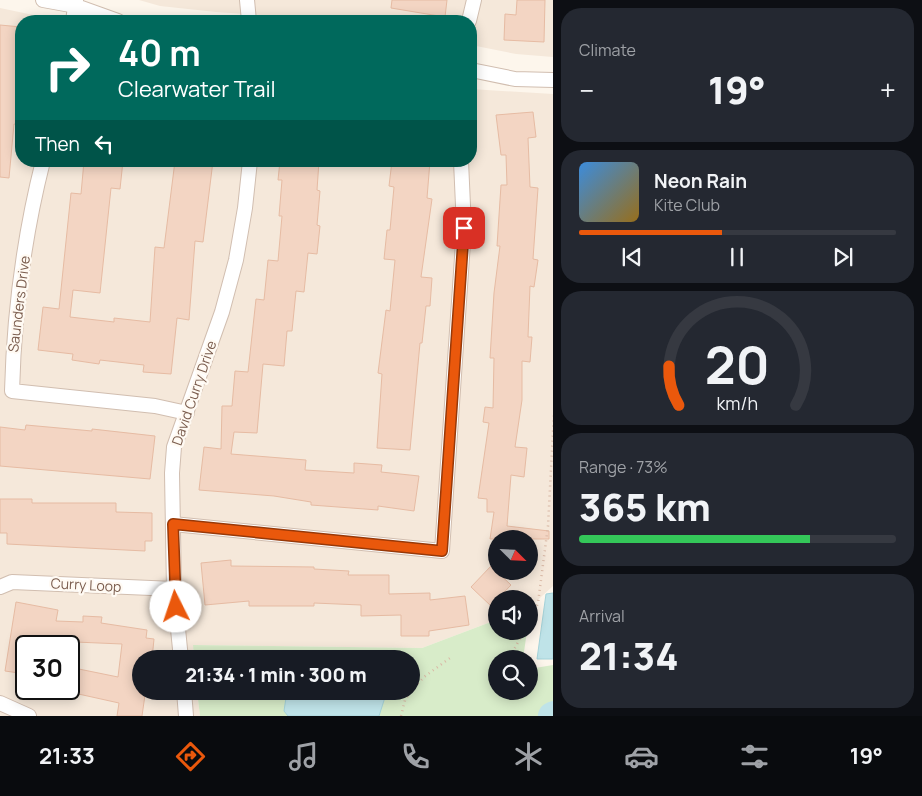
<!DOCTYPE html>
<html lang="en">
<head>
<meta charset="utf-8">
<style>
  :root { --surface:#171b24; --page:#242831; --text:#f1f3f6; --muted:#9ea1a6; --line:#363941; --accent:#ea580c }
  body { margin:0; font-family:Manrope,sans-serif; background:var(--page); color:var(--text); height:100vh; display:flex; flex-direction:column; font-size:19px; white-space:nowrap }
  * { box-sizing:border-box; margin:0 }
  p { font-size:16px; color:var(--muted) }
  .icon { flex:none; width:28px; height:28px; fill:none; stroke:currentColor; stroke-width:2; stroke-linecap:round; stroke-linejoin:round }
  .map { position:relative; flex:1; overflow:hidden }
  .details { display:flex; flex-direction:column; gap:8px; padding:8px; background:#0d0f14; width:369px }
  .details>* { flex:none }
  .banner { position:absolute; left:15px; top:15px; width:462px; height:152px; border-radius:20px; box-shadow:0 2px 12px #0003; background:#00695c; color:#fff; overflow:hidden }
  .needle { width:32px; rotate:114deg }
  .fabs { position:absolute; left:488px; top:530px; display:grid; gap:10px }
  .fabs a { display:grid; place-items:center; width:50px; height:50px; border-radius:50%; background:var(--surface); box-shadow:0 2px 12px #0003; font-size:25px }
  .speed { position:absolute; left:15px; top:635px; display:flex; gap:10px; font-size:25px; font-weight:700; text-align:center }
  .speed>* { display:grid; place-content:center; width:65px; height:65px; border-radius:50%; background:var(--surface); box-shadow:0 2px 12px #0003; line-height:1 }
  .speed .limit { border:2px solid #111; border-radius:8px; background:#fff; color:#111 }
  .pin { position:absolute; display:grid; place-items:center; width:42px; height:42px; color:#fff; margin:-21px; border-radius:10px; box-shadow:0 2px 8px #0006 }
  .me { position:absolute; width:55px; margin:-28px; rotate:356deg; stroke-linejoin:round; filter:drop-shadow(0 0 4px #0008) }
  .turn { display:flex; align-items:center; gap:18px; height:105px; padding:0 20px; font-size:22px }
  .turn .icon { width:65px; height:65px; stroke-width:2.5 }
  .turn b { display:block; font-size:35px; line-height:42px }
  .then { display:flex; align-items:center; height:48px; padding:0 20px; background:#0003; gap:10px; font-size:19px }
  .big { font-size:38px; font-weight:800; line-height:1.1 }
  .details .card { flex:1; display:flex; flex-direction:column; justify-content:center; gap:8px; min-width:0; padding:0 18px; border-radius:20px; background:var(--page) }
  .details .dial { align-items:center; gap:0 }
  .dial svg { height:130px; overflow:visible; fill:none; stroke:var(--line); stroke-width:7; stroke-linecap:round; text-anchor:middle }
  .dial text { fill:var(--text); stroke:none }
  .song { display:flex; align-items:center; gap:15px }
  .cover { width:60px; height:60px; border-radius:8px; background:linear-gradient(135deg,hsl(210 70% 55%),hsl(40 70% 35%)) }
  .played { height:5px; border-radius:2px; background:linear-gradient(90deg,var(--accent) 45%,var(--line) 45%) }
  .keys { display:flex; justify-content:space-around; direction:ltr }
  .heat { display:flex; justify-content:space-between; align-items:center; font-size:28px; direction:ltr }
  .charge { height:8px; border-radius:4px; background:linear-gradient(90deg,#34c759 73%,var(--line) 0) }
  .trip { position:absolute; left:132px; top:650px; width:288px; height:50px; border-radius:25px; background:var(--surface); box-shadow:0 2px 12px #0003; font-weight:800; line-height:50px; text-align:center }
  .tab-bar { display:flex; height:80px; justify-content:space-around; align-items:center; background:#090b0e; color:var(--muted) }
  .tab-bar .icon { width:35px; height:35px }
  .tab-bar .active { color:var(--accent) }
  .tab-bar b { font-size:22px; color:var(--text) }
  main { display:flex; flex:1; min-height:0 }
  .map>svg:first-child { display:block }
  .residential { fill:#f5e8da; fill-rule:evenodd }
  .green { fill:#d8ecc9 }
  .water { fill:#bfe3e8; stroke:#a5d3da }
  .lines { fill:none; stroke-linecap:round; stroke-linejoin:round }
  .river { stroke:#bfe3e8; stroke-width:28 }
  .building { fill:#f3d5c3; stroke:#e6bba3 }
  .street-casing { stroke:#d1beb0; stroke-width:16 }
  .path { stroke:#d9b8a5; stroke-width:2.5; stroke-dasharray:1 4; stroke-linecap:butt }
  .street { stroke:#fff; stroke-width:14 }
  .route-casing { stroke:#983908; stroke-width:12 }
  .route { stroke:#ea580c; stroke-width:9 }
  .labels { text-anchor:middle; stroke-width:4.5; stroke-linejoin:round; paint-order:stroke }
  .street-label { font-size:14px; fill:#7a5c4d; stroke:#fffaf3 }
</style>
</head>
<body>
<main>
<div class="map">
<svg width="554" height="716" viewBox="0 0 554 716">
  <rect width="100%" height="100%" fill="#fdf6ec"/>
  <g class="residential">
    <path d="M139,0H553V57L516,54L471,45V21H351L216,12L160,6Z"/>
    <path d="M0,8L62,21H21V161H471V89L553,94L554,585L530,607L529,599H496V620L422,648L193,645L194,659H141V691H197L200,716H0ZM496,539H529V571H496ZM26,646H69V689H26Z"/>
  </g>
  <path class="green" d="M496,620V631H527L523,659H496V691H529V669L553,665V716H200L197,691H411V659H194L193,645L422,648Z"/>
  <g class="water">
    <path d="M553,593V659H537L546,594Z"/>
    <path d="M287,691H387L379,716H288L284,711Z"/>
  </g>
  <g class="lines">
    <path class="river" d="M552,716L554,715"/>
  </g>
  <g class="building">
    <path d="M392,0H447L445,17L391,8Z"/>
    <path d="M517,0H545L544,42L504,40L505,14L516,15Z"/>
    <path d="M0,25L21,27V114L20,125L14,124L9,178L0,177Z"/>
    <path d="M533,112L536,137L528,138L530,187L538,188L533,259L538,260L534,287L530,286L528,337H532L530,362L522,361V400L515,447L527,448L524,477L511,475L507,526L549,531V539H490L494,512H487V499L478,498L489,423L483,422L485,407L493,408L494,358H490L494,293L500,246H497L501,185H507L506,155H501L496,115Z"/>
    <path d="M84,161H123L120,189L111,188L100,293L73,290L70,317L114,322V318L150,322L155,247L164,248L175,161H213L203,242L195,241L189,320L177,318L171,374L143,372L144,365L100,360L99,364L72,360L73,354L38,350L43,307L59,309L71,193L81,194Z"/>
    <path d="M280,161H319L317,190L320,191L317,225L320,226L317,254L308,253L304,292L296,291L292,331H287L284,366L263,364L257,433L234,432L231,454L306,460L305,470L354,473V463L382,465L381,472L419,476L414,511L378,506V510L311,505V502L274,496L199,490L204,447L221,449L222,406H232L235,371L248,372L256,299L264,300L268,260L278,261L282,216H279L282,180H278Z"/>
    <path d="M392,161H430L427,198L432,199L421,277L432,278L430,306H426L422,343H420L410,450L377,448L382,374L378,373L386,310L390,311L395,260L384,259L387,230H390L394,187L389,186Z"/>
    <path d="M26,425L92,431V429L155,436L150,479L0,466V427L25,430Z"/>
    <path d="M0,499H32V503H116V512L152,513V541H145V551L7,544V533H0Z"/>
    <path d="M231,560V566L314,567V569L349,571L348,575H389V594L430,593V600L465,596L469,625L429,631V636H401V615L361,616V605L314,603V606H249V601L205,605L201,563Z"/>
    <path d="M491,566L511,585L491,606L471,587Z"/>
    <path d="M16,602L58,610L56,621L83,622V616L102,617L101,623L147,630L146,638L154,639L152,659H141L140,694L145,695L142,716H117L119,703L74,693L75,689L69,688V667L118,677L122,644L52,641L51,646L26,641V674L5,671Z"/>
  </g>
  <g class="lines">
    <defs>
      <g id="street">
        <path d="M43,0L76,6L118,21"/>
        <path d="M247,0L249,21"/>
        <path d="M73,21L76,0"/>
        <path d="M469,21L474,0"/>
        <path d="M471,70L515,79L554,80"/>
        <path d="M43,161C24,236 14,314 12,391L155,406L187,413"/>
        <path d="M173,524L442,551L464,228L461,161"/>
        <path d="M0,587L12,582L174,589"/>
        <path d="M181,659L174,589L172,473L174,447L222,312L236,260L245,208L250,161"/>
        <path d="M184,691L186,716"/>
        <path d="M0,703L29,716"/>
      </g>
    </defs>
    <use href="#street" class="street-casing"/>
    <g class="path">
      <path d="M529,624L538,603L548,526L554,413"/>
      <path d="M510,657L524,631"/>
      <path d="M411,691L424,677L450,658"/>
      <path d="M401,716L405,700L411,691"/>
    </g>
    <use href="#street" class="street"/>
  </g>
  <g class="lines">
    <defs>
      <path id="route" d="M176,607L173,524L442,551L464,228"/>
    </defs>
    <use href="#route" class="route-casing"/>
    <use href="#route" class="route"/>
  </g>
  <g class="labels">
    <g class="street-label">
      <text transform="translate(19 304) rotate(-83)" y="5">Saunders Drive</text>
      <text transform="translate(194 393) rotate(-71)" y="5">David Curry Drive</text>
      <text transform="translate(86 585) rotate(3)" y="5">Curry Loop</text>
    </g>
  </g>
</svg>
<div class="fabs">
<a><svg class="needle" viewBox="-14 -14 28 28"><path d="M0-13l5 13h-10z" fill="#e53935"/><path d="M0 13l5-13h-10z" fill="#9ea1a6"/></svg></a>
<a><svg class="icon" aria-label="sound" viewBox="0 0 24 24"><path d="M4 9h4l5-4v14l-5-4H4zM17 9q2 3 0 6"/></svg></a>
<a><svg class="icon" aria-label="search" viewBox="0 0 24 24"><circle cx="10" cy="10" r="6"/><path d="M15 15l6 6"/></svg></a>
</div>
<div class="speed"><div class="limit">30</div></div>
<div class="pin" style="left:464px;top:228px;background:#d93025"><svg class="icon" aria-label="arrive" viewBox="0 0 24 24"><path d="M6 21V4h12l-3 4 3 4H6"/></svg></div>
<svg class="me" style="left:176px;top:607px" viewBox="-20 -20 40 40"><circle r="19" fill="#fff"/><path d="M0-13L10 11 0 6-10 11z" fill="#ea580c"/></svg>
<div class="trip">21:34 · 1 min · 300 m</div>
<div class="banner">
<div class="turn"><svg class="icon" aria-label="right" viewBox="0 0 24 24"><path d="M7 20v-9h11M14 6l5 5-5 5"/></svg><div><b>40 m</b>Clearwater Trail</div></div>
<div class="then">Then<svg class="icon" aria-label="left" viewBox="0 0 24 24"><path d="M17 20v-9H6M10 6l-5 5 5 5"/></svg></div>
</div>
</div>
<section class="details">
<div class="card"><p>Climate</p>
<div class="heat"><a>−</a><b class="big">19°</b><a>+</a></div>
</div>
<div class="card">
<div class="song"><i class="cover"></i><div><b>Neon Rain</b><p>Kite Club</p></div></div>
<div class="played"></div>
<div class="keys"><svg class="icon" aria-label="previous" viewBox="0 0 24 24"><path d="M18 5L8 12l10 7zM5 5v14"/></svg><svg class="icon" aria-label="pause" viewBox="0 0 24 24"><path d="M8 5v14M16 5v14"/></svg><svg class="icon" aria-label="next" viewBox="0 0 24 24"><path d="M6 5l10 7-10 7zM19 5v14"/></svg></div>
</div>
<div class="card dial"><svg viewBox="0 0 100 80">
<path d="M14 69A42 42 0 1 1 86 69"/>
<path d="M14 69A42 42 0 0 1 8 45" stroke="#ea580c"/>
<text x="50" y="56" font-size="32" font-weight="700">20</text>
<text x="50" y="72" font-size="11">km/h</text>
</svg></div>
<div class="card"><p>Range · 73%</p><b class="big">365 km</b><div class="charge"></div></div>
<div class="card"><p>Arrival</p><b class="big">21:34</b></div>
</section>
</main>
<nav class="tab-bar">
<b>21:33</b>
<svg class="icon active" aria-label="directions" viewBox="0 0 24 24"><path d="M12 3l9 9-9 9-9-9zM9 14v-3h6M13 9l2 2-2 2"/></svg>
<svg class="icon" aria-label="music" viewBox="0 0 24 24"><path d="M9 18V5l10-2v13"/><circle cx="6" cy="18" r="3"/><circle cx="16" cy="16" r="3"/></svg>
<svg class="icon" aria-label="phone" viewBox="0 0 24 24"><path d="M5 4h4l2 5-3 2q2 4 5 5l2-3 5 2v4C11 20 4 13 5 4z"/></svg>
<svg class="icon" aria-label="climate" viewBox="0 0 24 24"><path d="M12 3v18M4 7l16 10M4 17L20 7"/></svg>
<svg class="icon" aria-label="car" viewBox="0 0 24 24"><path d="M5 17H2v-5l4-1 3-4h7l3 4 3 1v5h-3M9 17h6M6 11h13"/><circle cx="7" cy="17" r="2"/><circle cx="17" cy="17" r="2"/></svg>
<svg class="icon" aria-label="filters" viewBox="0 0 24 24"><path d="M4 7h16M4 17h16"/><circle cx="9" cy="7" r="2"/><circle cx="15" cy="17" r="2"/></svg>
<b>19°</b>
</nav>
</body>
</html>
